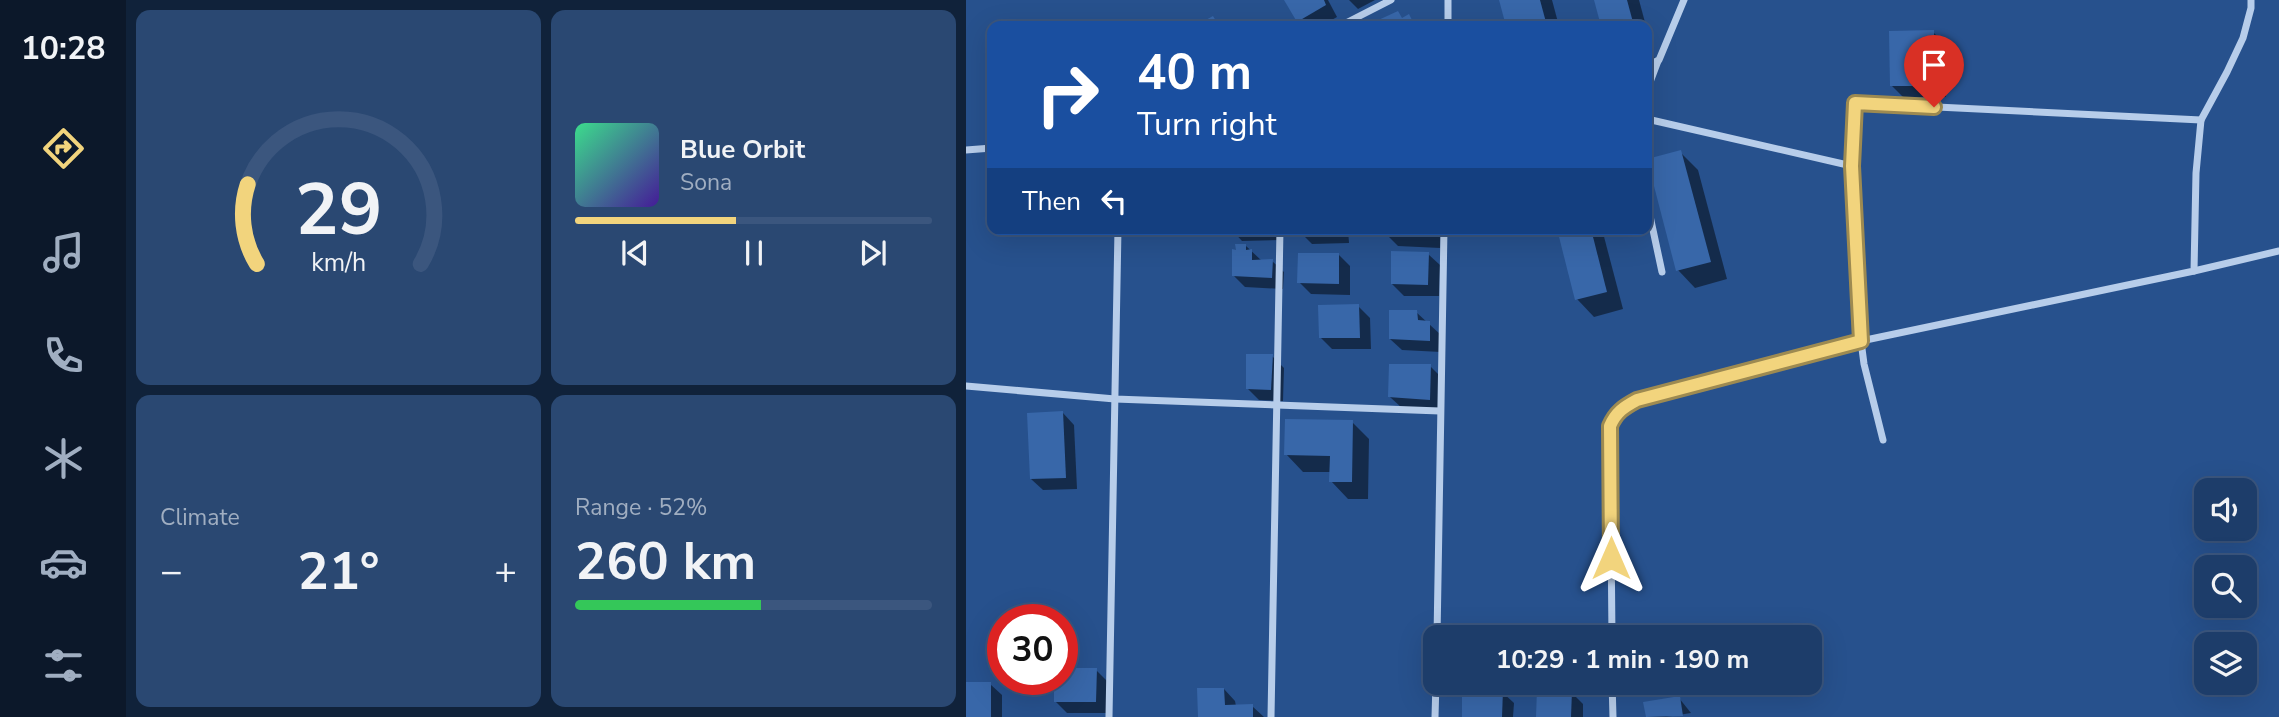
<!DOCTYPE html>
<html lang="en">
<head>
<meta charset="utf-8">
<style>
  :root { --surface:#1d3d6a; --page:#2a4872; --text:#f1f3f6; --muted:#a0aec1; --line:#3b567e; --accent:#f2d47d }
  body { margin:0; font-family:"Nunito Sans",sans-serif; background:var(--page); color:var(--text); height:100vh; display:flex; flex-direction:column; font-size:26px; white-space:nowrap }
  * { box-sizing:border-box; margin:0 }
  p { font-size:23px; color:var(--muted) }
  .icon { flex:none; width:38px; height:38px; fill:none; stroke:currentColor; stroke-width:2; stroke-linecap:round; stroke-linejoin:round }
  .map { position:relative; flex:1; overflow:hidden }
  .panel { display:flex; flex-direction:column; gap:10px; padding:10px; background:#10223a; width:840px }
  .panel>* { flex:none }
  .top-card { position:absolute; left:21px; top:21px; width:665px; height:214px; border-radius:14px; box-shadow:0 7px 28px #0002,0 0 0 2px var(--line); background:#1a4fa0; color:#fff; overflow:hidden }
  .tools { position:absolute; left:1228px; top:478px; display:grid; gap:14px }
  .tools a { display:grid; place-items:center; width:63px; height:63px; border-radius:14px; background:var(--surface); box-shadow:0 7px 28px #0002,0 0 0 2px var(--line); font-size:35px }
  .speed { position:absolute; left:21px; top:604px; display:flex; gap:14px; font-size:35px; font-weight:700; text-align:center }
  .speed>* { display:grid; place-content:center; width:91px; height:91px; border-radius:50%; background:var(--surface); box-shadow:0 7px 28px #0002,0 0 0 2px var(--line); line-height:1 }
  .speed .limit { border:10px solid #d22; background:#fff; color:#111 }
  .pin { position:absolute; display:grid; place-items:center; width:60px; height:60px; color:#fff; margin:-72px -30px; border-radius:50% 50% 50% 0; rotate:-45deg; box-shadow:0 0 7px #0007 }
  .pin .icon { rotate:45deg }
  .me { position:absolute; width:77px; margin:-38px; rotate:0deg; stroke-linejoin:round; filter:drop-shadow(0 0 5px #0008) }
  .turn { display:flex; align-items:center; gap:24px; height:147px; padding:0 35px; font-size:32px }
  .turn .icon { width:91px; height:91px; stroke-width:2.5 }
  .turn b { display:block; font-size:49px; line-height:60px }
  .then { display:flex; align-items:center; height:66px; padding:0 35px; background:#0003; gap:14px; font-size:26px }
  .big { font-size:52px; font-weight:700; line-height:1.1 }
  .panel .widget { flex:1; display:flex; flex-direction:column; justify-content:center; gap:10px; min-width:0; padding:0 24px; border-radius:14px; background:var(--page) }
  .panel .dial { align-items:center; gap:0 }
  .dial svg { height:182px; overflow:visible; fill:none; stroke:var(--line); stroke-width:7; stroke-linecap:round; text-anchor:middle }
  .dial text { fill:var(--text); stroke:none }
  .song { display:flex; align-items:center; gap:21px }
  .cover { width:84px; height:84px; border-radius:10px; background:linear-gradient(135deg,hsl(150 70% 55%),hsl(260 70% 35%)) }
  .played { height:7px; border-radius:4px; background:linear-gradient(90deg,var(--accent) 45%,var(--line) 45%) }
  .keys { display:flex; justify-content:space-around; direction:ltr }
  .heat { display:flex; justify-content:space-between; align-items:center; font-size:38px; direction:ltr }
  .charge { height:10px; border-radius:5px; background:linear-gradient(90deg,#34c759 52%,var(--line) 0) }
  .panel .tiles { flex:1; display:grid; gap:10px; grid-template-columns:repeat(2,1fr) }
  .trip { position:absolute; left:457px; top:625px; width:399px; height:70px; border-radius:14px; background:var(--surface); box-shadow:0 7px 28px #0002,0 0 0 2px var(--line); font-weight:700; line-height:70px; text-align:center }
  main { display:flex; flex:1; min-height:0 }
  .tabs { display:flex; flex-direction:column; width:126px; justify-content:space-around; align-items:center; background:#0c182a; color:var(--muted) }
  .tabs .icon { width:49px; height:49px }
  .tabs .active { color:var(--accent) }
  .tabs b { font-size:32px; color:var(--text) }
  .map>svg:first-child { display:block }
  .shadow { fill:#0007 }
  .building { fill:#3867a9 }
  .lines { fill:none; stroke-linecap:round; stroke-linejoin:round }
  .minor { stroke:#b7cdea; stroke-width:7 }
  .route-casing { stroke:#9d8a51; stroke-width:18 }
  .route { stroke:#f2d47d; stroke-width:12 }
</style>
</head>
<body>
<main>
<nav class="tabs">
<b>10:28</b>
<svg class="icon active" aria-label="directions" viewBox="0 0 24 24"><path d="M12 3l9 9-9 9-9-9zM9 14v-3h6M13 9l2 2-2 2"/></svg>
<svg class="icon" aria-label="music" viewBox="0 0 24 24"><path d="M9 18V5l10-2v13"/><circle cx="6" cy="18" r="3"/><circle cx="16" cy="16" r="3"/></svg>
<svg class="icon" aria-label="phone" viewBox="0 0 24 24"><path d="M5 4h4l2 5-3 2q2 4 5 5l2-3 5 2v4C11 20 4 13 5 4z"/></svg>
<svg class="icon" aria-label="climate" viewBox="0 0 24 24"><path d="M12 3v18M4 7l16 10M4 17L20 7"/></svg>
<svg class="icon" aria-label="car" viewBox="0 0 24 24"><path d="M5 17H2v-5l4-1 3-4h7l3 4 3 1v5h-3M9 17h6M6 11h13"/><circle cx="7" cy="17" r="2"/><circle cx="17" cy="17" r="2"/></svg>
<svg class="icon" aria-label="filters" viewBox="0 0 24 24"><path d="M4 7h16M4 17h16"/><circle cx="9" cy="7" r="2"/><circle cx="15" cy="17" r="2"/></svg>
</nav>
<section class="panel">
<div class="tiles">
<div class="widget dial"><svg viewBox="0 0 100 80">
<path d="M14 69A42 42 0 1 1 86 69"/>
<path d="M14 69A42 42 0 0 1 10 34" stroke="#f2d47d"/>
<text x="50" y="56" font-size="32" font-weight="700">29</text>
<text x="50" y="72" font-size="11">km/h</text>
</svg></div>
<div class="widget">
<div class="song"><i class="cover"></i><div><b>Blue Orbit</b><p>Sona</p></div></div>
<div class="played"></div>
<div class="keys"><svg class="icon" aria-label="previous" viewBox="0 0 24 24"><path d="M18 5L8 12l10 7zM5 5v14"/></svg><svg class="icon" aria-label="pause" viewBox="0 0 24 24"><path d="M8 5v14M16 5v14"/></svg><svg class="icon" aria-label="next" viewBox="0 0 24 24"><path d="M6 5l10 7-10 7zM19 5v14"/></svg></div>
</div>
<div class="widget"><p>Climate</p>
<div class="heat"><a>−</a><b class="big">21°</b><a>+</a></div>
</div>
<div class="widget"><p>Range · 52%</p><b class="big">260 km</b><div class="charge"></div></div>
</div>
</section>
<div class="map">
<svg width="1313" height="717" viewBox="0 0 1313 717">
  <rect width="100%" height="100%" fill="#27518d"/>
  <g class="shadow">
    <path d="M320,0H362L371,17L355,26H338L332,21Z"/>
    <path d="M383,0H409L392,9Z"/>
    <path d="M535,0H586L593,26H542Z"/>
    <path d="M630,0H673L680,26H637Z"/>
    <path d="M681,30L689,60L681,63Z"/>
    <path d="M967,32L979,44L980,97H937L926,86Z"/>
    <path d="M714,152L732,170L761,279L729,288L712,270Z"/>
    <path d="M265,229H313L314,240L276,241Z"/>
    <path d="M334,229H382L383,243L346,244L334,232Z"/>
    <path d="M420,229H475L474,248L432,246L420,234Z"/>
    <path d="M593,229H636L657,309L628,317L611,299Z"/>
    <path d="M280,246L296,261H306L318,272L317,289L279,287L268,276L272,253Z"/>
    <path d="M462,254L474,265L473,296H438L426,284Z"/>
    <path d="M373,255L384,266V295L345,294L333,282Z"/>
    <path d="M392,306L404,318L405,349H366L354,337Z"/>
    <path d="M450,312L475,335V352L436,350L424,339Z"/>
    <path d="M306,356L318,368L317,401L293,400L281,388Z"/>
    <path d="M464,366L476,378L475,410L436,408L424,397Z"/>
    <path d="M97,413L108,425L111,489L77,490L65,479Z"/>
    <path d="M386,422L403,439L402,499H382L365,481V472H337L320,454Z"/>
    <path d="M498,630H509L516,637H484L498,636Z"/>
    <path d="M597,633H606L611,637H597Z"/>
    <path d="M130,670L142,682L141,713H101L89,701L90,679Z"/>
    <path d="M598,682H635V683H599Z"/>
    <path d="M0,684H24L36,695V717H0Z"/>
    <path d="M258,689L269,701L270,706H286L298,717H233Z"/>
    <path d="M536,692L548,703L547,717H498Z"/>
    <path d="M605,692L617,704V717H572Z"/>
    <path d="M713,698L725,713L700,717H682L679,704Z"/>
  </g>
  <g class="building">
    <path d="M318,0H358L360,5L331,22Z"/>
    <path d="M533,0H574L581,26H540Z"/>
    <path d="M628,0H661L668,26H635Z"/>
    <path d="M432,11L436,18L443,14L449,26H410L408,22Z"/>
    <path d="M247,16L253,26H229Z"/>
    <path d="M968,30L969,86H924L923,31Z"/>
    <path d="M715,150L745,262L710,271L681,159Z"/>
    <path d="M332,229H371L372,232L332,233Z"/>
    <path d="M418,229H463V237L418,235Z"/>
    <path d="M591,229H625L641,292L609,300Z"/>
    <path d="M269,244H280V250L286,249V260L307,259L306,278L266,276V249L270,250Z"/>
    <path d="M425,251L463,252L462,285L425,284Z"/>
    <path d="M332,253H373V284L331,283Z"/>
    <path d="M393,304L394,338H353L352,305Z"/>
    <path d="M423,310H451L452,320L464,321V341L423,339Z"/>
    <path d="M280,354H307L305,390L280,389Z"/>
    <path d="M423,364H465L464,400L422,397Z"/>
    <path d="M97,411L100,478L64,479L61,413Z"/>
    <path d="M319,419L387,420L386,482H363L364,456L318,455Z"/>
    <path d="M96,668H131L130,702H88V679H96Z"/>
    <rect x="0" y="682" width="25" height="35"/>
    <path d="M231,688H258L259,705L287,704V717H232Z"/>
    <path d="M496,689L537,690L536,717H496Z"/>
    <path d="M571,689L606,691L605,717H570Z"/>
    <path d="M714,696L717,716L680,717L677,702Z"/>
  </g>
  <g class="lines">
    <g class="minor">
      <path d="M374,26L425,0"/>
      <path d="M482,26V0"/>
      <path d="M681,66L693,60L718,0"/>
      <path d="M681,90L692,61"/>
      <path d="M681,119L886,166"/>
      <path d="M0,150L26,148"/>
      <path d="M681,202L696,272"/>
      <path d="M1228,271L1313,251"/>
      <path d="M0,386L149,399L474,411"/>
      <path d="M917,440L898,364L895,341L886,166L889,103L1235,120"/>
      <path d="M471,637L478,229"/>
      <path d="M646,637L644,427L648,416L671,400L785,368L895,341L1228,271L1230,173L1235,120L1261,72L1277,38L1285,8V0"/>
      <path d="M646,682L647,717"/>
      <path d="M143,717L152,229"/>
      <path d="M305,717L314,229"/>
      <path d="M469,717L470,682"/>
    </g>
  </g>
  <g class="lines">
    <defs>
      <path id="route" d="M645,558L644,426C650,412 658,407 671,400L895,341L886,166L889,103L968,107"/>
    </defs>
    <use href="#route" class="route-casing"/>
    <use href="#route" class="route"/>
  </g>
</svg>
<div class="tools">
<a><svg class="icon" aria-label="sound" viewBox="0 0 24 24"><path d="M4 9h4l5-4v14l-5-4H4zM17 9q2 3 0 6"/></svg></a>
<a><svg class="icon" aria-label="search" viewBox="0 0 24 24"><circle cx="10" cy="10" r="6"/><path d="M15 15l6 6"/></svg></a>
<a><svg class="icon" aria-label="layers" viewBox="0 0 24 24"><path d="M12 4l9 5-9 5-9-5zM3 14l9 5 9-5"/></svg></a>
</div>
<div class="speed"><div class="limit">30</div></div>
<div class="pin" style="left:968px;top:107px;background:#d93025"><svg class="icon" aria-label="arrive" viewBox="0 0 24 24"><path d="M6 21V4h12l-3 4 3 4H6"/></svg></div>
<svg class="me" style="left:645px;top:558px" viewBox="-20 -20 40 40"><path d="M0-17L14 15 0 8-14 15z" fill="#f2d47d" stroke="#fff" stroke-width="4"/></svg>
<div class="trip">10:29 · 1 min · 190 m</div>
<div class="top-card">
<div class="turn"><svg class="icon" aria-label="right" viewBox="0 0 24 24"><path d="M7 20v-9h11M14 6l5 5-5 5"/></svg><div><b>40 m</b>Turn right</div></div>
<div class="then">Then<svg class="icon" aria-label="left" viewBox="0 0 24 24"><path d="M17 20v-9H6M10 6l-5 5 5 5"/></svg></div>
</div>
</div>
</main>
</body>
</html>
